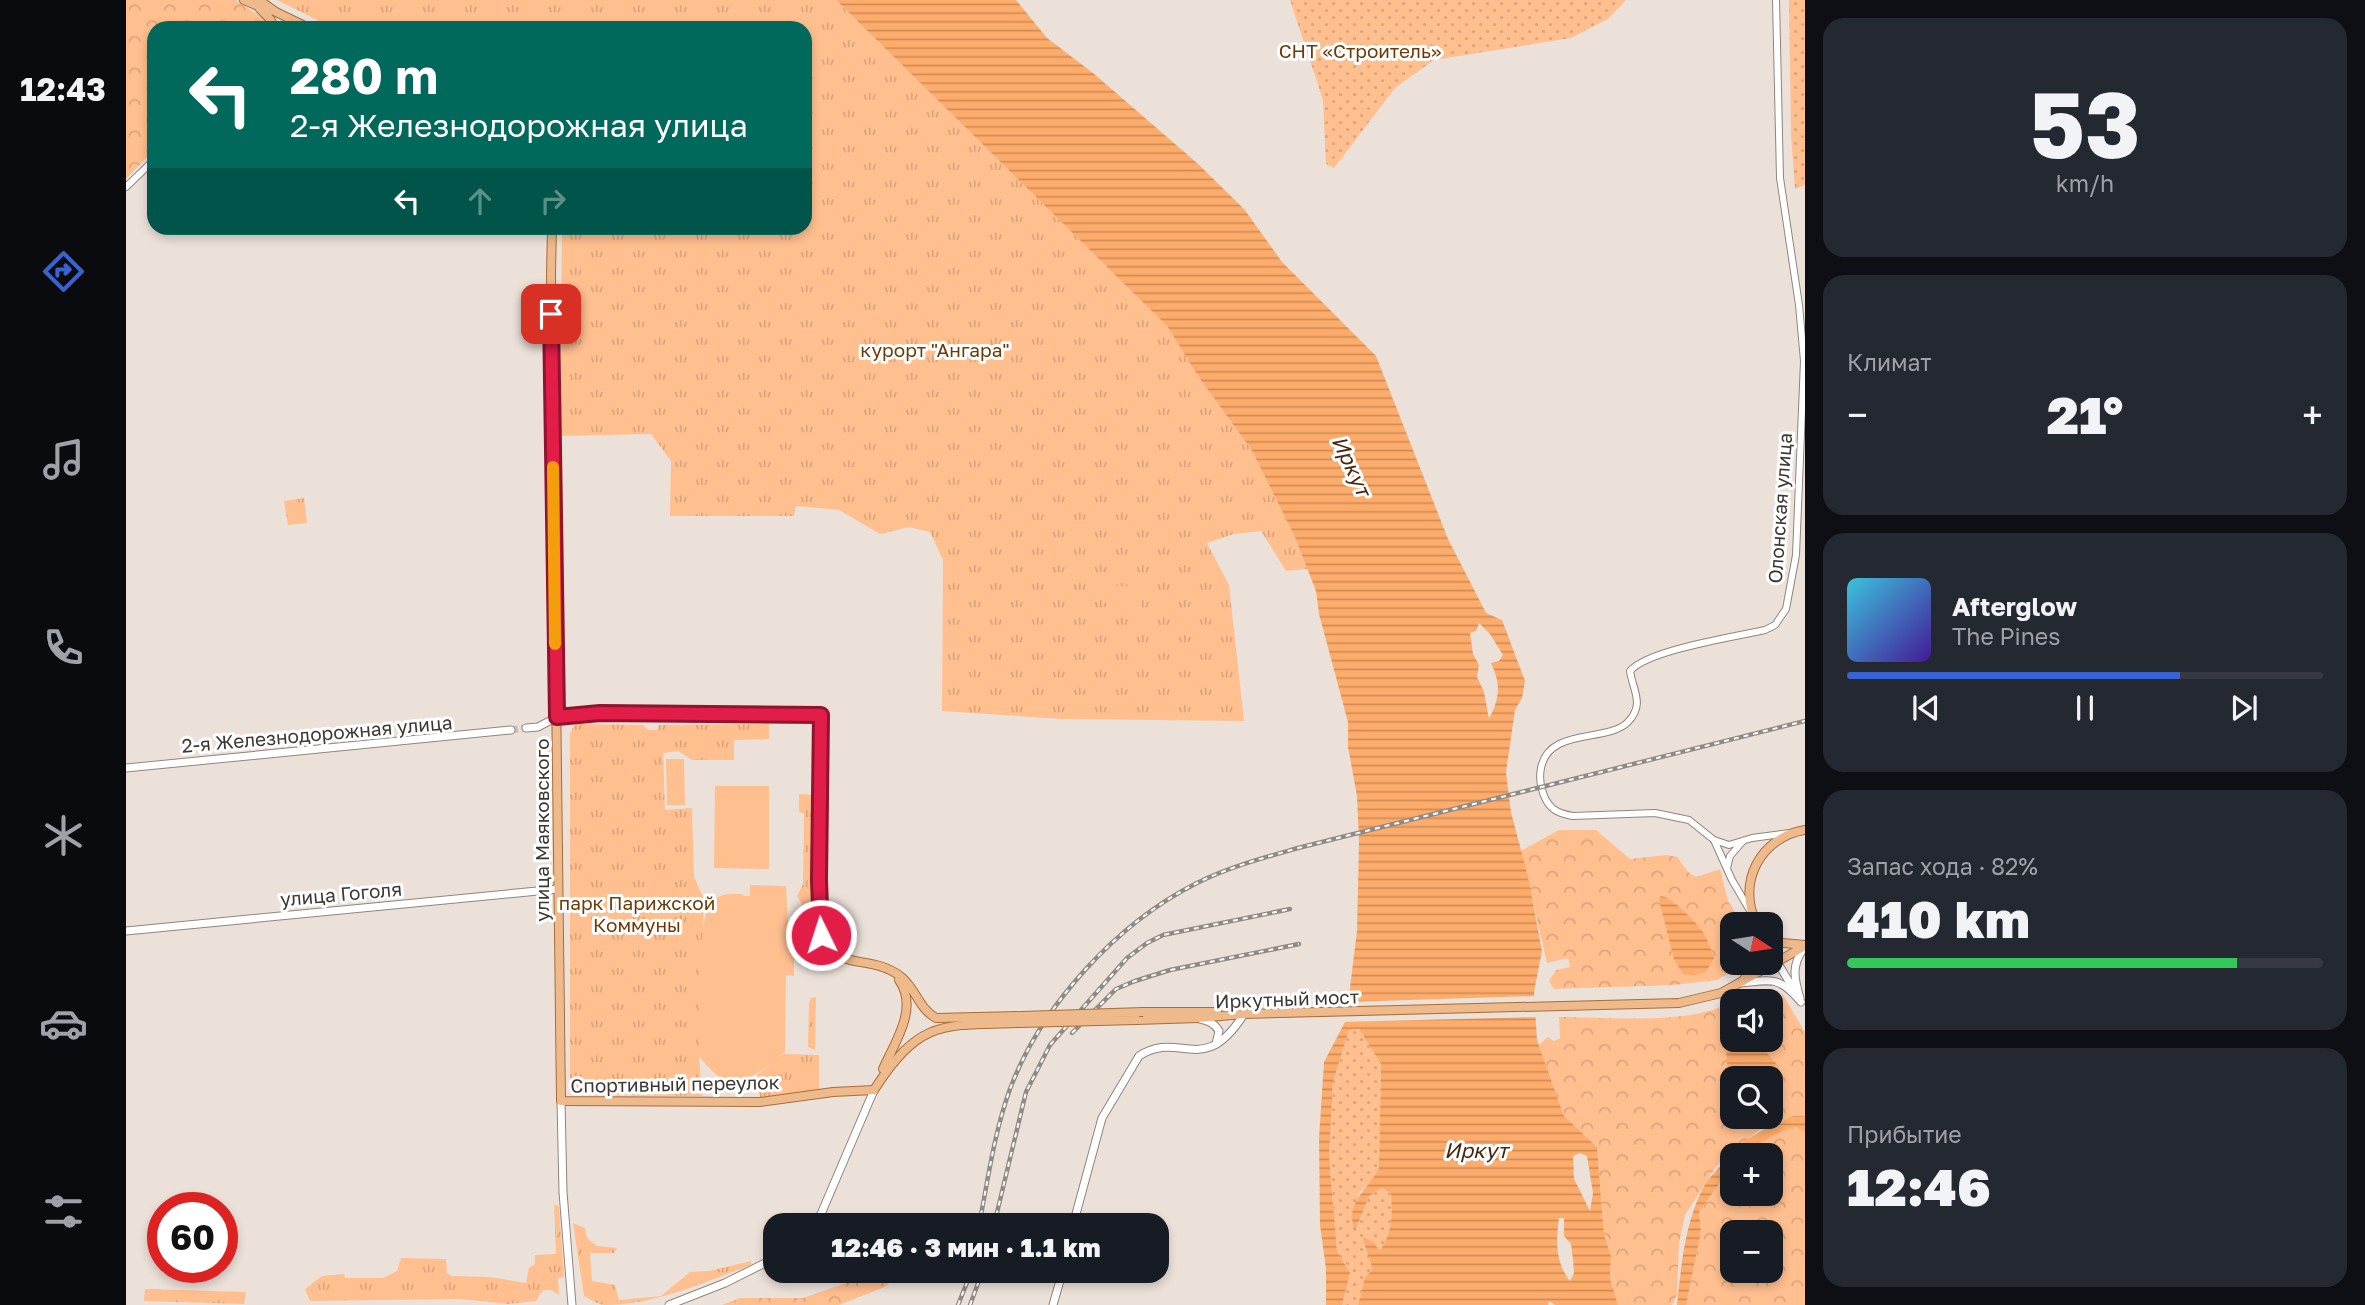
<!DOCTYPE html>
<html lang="ru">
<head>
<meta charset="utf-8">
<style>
  :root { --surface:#171b24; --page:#242831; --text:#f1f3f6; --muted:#9ea1a6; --line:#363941; --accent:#3962d3 }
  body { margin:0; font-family:"Golos Text",sans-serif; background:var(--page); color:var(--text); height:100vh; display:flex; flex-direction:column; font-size:26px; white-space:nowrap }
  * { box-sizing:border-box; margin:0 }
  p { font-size:23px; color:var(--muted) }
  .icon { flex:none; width:38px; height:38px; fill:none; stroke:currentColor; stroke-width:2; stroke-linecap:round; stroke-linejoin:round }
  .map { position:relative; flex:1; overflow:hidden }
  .sheet { display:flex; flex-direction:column; gap:18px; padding:18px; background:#0d0f14; width:560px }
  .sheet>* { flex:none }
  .top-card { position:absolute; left:21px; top:21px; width:665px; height:214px; border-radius:21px; box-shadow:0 4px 10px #0003; background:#00695c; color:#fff; overflow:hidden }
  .needle { width:46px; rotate:102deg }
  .buttons { position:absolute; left:1594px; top:912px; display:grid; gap:14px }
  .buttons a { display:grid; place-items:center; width:63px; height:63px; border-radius:14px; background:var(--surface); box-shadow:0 4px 10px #0003; font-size:35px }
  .speed { position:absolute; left:21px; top:1192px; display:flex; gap:14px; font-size:35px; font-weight:700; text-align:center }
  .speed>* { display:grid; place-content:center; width:91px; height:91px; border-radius:50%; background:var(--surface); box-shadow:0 4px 10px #0003; line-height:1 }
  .speed .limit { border:10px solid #d22; background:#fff; color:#111 }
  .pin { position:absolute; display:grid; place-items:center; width:60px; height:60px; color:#fff; margin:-30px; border-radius:14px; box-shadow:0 4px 10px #0006 }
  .me { position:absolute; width:77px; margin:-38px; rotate:356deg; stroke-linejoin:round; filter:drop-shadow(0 0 5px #0008) }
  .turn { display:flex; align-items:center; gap:24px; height:147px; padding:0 28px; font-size:32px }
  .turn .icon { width:91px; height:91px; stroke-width:2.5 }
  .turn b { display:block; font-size:49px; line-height:60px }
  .lanes { display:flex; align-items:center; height:66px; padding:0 28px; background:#0003; justify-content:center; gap:35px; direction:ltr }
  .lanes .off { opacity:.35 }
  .big { font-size:52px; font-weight:800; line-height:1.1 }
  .sheet .tile { flex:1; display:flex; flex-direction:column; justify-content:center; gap:10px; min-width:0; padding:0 24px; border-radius:21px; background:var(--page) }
  .sheet .dial { align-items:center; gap:0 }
  .dial b { font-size:91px; line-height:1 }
  .song { display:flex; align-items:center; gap:21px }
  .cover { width:84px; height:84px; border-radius:10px; background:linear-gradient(135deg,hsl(190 70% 55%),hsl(260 70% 35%)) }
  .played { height:7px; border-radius:4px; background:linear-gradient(90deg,var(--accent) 70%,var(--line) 70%) }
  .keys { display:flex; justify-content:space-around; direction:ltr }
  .heat { display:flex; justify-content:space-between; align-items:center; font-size:38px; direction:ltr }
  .charge { height:10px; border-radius:5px; background:linear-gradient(90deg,#34c759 82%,var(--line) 0) }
  .trip { position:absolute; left:637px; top:1213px; width:406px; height:70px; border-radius:21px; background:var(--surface); box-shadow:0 4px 10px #0003; font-weight:800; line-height:70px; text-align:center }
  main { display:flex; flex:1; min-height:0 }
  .menu { display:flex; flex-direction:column; width:126px; justify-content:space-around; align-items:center; background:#090b0e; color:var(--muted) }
  .menu .icon { width:49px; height:49px }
  .menu .on { color:var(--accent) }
  .menu b { font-size:32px; color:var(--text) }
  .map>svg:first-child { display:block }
  .grass { fill:url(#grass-dots) }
  .forest { fill:url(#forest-crowns); fill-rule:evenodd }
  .park { fill:url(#park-tufts) }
  .pitch { fill:#ffbf8f }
  .water { fill:url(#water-rules); fill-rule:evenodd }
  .pier { fill:#ece1d9 }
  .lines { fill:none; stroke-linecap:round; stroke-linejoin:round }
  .river { stroke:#feac6b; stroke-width:10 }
  .secondary-tunnel { stroke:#c9bfb8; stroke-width:7; stroke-dasharray:7 3.5; stroke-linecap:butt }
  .tertiary-casing { stroke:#8f857d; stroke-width:8 }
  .secondary-casing { stroke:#8f857d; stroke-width:9 }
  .primary-casing { stroke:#a86d3a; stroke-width:10 }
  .tertiary { stroke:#fff; stroke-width:6 }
  .secondary { stroke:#fff; stroke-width:7 }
  .primary { stroke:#eeb98b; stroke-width:8 }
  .rail-casing { stroke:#918a84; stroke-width:4.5 }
  .rail { stroke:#fff; stroke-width:2; stroke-dasharray:5; stroke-linecap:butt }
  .primary-bridge-casing { stroke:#a86d3a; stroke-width:10; stroke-linecap:butt }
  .primary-bridge { stroke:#eeb98b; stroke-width:8 }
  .route-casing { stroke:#92132f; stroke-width:18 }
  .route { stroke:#e11d48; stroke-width:12 }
  .slow { stroke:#f59e0b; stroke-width:12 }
  .labels { text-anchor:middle; stroke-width:6; stroke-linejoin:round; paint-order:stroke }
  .park-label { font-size:19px; fill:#6d3a06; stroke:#fff }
  .street-label { font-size:19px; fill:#3b3733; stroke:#fff }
  .water-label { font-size:21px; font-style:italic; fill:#48270c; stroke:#fff }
</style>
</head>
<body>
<main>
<nav class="menu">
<b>12:43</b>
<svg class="icon on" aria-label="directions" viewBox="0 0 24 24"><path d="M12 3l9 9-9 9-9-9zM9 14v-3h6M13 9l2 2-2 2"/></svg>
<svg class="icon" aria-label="music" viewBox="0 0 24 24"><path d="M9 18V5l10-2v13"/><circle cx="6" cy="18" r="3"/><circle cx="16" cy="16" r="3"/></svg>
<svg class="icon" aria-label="phone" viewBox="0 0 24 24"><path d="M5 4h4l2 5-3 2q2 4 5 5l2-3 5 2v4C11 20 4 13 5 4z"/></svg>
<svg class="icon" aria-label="climate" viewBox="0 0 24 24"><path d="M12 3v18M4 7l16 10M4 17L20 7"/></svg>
<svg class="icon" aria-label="car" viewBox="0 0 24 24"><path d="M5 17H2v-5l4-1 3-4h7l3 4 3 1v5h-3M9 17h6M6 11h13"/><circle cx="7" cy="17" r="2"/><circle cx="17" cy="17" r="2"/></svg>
<svg class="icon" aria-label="filters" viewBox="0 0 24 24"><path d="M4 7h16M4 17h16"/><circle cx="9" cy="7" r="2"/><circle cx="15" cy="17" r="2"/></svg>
</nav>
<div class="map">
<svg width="1679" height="1305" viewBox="0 0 1679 1305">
  <defs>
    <pattern id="grass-dots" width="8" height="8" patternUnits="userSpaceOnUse" patternTransform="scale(1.75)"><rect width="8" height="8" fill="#ffbf8f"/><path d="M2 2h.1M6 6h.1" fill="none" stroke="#dba57c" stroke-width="1.8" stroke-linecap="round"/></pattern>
    <pattern id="forest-crowns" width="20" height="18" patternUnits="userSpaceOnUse" patternTransform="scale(1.75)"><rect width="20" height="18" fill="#ffbf8f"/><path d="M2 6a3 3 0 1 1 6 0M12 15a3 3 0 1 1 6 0" fill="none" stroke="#dba57c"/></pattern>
    <pattern id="park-tufts" width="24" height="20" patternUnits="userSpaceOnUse" patternTransform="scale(1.75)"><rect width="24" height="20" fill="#ffbf8f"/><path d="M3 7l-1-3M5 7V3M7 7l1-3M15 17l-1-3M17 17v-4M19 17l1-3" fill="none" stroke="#dba57c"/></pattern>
    <pattern id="water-rules" width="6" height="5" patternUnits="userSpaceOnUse" patternTransform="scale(1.75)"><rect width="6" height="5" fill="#feac6b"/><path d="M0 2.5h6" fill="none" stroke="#cf8d59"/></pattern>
  </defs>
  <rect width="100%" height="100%" fill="#ece1d9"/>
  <g class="grass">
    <path d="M1164,0H1500L1482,19L1445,38L1308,60L1269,88L1208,168L1200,164L1197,100Z"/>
    <path d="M1663,0H1679V185L1669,189L1665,136Z"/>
    <path d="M1233,1029L1255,1064L1253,1168L1248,1179L1233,1193L1230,1231L1243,1196L1256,1188L1265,1194C1266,1218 1267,1230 1254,1251L1237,1245L1246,1261V1270L1239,1279L1232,1305H1216L1224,1273L1211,1251L1203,1156L1207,1082L1223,1030Z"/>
  </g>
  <g class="forest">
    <path d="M0,0H110L148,26L146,28H28V150L0,179Z"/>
    <path d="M1433,830H1470L1504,859L1540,855L1551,857L1562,872L1570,877L1594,869L1602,901L1616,924H1606V962L1613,963L1607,971L1591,980L1548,985L1428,989L1423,981L1430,970L1444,967L1442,958L1421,963L1395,851Z"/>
    <path d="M1638,992L1657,995L1679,1032V1116L1647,1124L1639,1130L1644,1121L1591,1165L1559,1215L1553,1243L1551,1295L1546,1305H1492L1484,1279L1485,1256L1478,1235L1471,1147L1438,1116L1413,1045L1422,1037L1428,1041L1434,1038L1433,1017C1479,1017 1568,1026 1606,1001V1040H1645V1001H1607L1619,993ZM1606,1078H1645V1116H1606Z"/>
    <path d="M1669,1127L1679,1132V1305H1560L1575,1232L1573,1212C1584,1197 1593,1182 1606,1169V1194H1645V1155H1621L1627,1144L1646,1134ZM1606,1232H1645V1270H1606Z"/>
    <path d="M757,1270L770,1271L761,1286L713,1305H596L614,1298H677Z"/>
  </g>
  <g class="park">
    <path d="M151,0H710L1041,326L1074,379L1125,449L1168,535L1181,569L1160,571L1135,531L1108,534L1081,543L1103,585L1118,721L936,719L816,711L817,560L804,532L783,527L754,534L713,510L670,506L668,516H544L545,461L525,434L434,436L436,228H679V28H207Z"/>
    <path d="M178,498L181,523L162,525L158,501Z"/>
    <path d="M451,724L517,725L522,730H531L533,725L643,724V739L608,740V760H566L552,751L537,753L539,810L566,808L568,877L578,899L573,1056L576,1096L457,1095L448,1092L444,1085V734L447,727Z"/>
    <path d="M673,794L689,795L690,919L684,917L671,896L677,884L678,813L673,812Z"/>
    <path d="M690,997L689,1050L682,1047L683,1003L685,998Z"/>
    <path d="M658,1054L693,1055V1089L648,1097H634L631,1075L649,1061L648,1058Z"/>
    <path d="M428,1204L433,1207L438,1277L432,1278L433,1295L425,1290H417L410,1301L382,1304L335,1299L184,1301L179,1289L196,1276L218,1274L219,1278H257L271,1271L275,1258L320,1259L321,1273L326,1276L364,1277L400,1283L403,1268L409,1264V1255L430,1254Z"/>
    <path d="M447,1223L459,1228L461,1238L471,1246L491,1248L488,1253H464L466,1281L489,1285L493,1300L535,1296L564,1272L583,1271L625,1261V1265C578,1282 529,1305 478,1305C471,1304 464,1299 458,1296Z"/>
    <path d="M19,1289L120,1292L118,1304L18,1301Z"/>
  </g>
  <g class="pitch">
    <path d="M978,585L1015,587V613H981Z"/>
    <path d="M540,759H558L559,805H541Z"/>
    <path d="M589,786H643V869L588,868Z"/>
    <path d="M624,885L660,886L662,925H668V976L660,975L659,1052L649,1058V1061C614,1086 602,1093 573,1056C573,1029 571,922 584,904C591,893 605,894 616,894L617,896H624Z"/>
  </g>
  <g class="water">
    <path d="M710,0H890L921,38L967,73L1071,163L1118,209L1156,262L1250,356L1322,539L1360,613L1376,620L1399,681L1396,698L1389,710L1380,772L1385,812L1402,877L1416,951L1408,992L1411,1040L1438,1116L1471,1147L1478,1235L1485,1256L1484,1279L1492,1305H1429L1423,1301L1422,1305H1232L1239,1278L1246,1270C1246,1258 1237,1249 1238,1238L1247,1242L1254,1251C1267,1230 1266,1218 1265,1194L1256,1188L1243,1196L1229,1232C1218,1201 1242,1191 1253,1168L1255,1064L1233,1029L1223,1030L1207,1082L1203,1156L1211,1251L1224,1273L1216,1305H1200V1269L1194,1225L1193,1138L1198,1062L1220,1020L1231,931L1233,842L1231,796L1222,747V722L1193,614L1190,591L1168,535L1125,449L1074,379L1041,326ZM1353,623L1364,634L1377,655L1373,661L1365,663C1375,685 1374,697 1363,719L1358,692L1351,677L1353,665L1347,654L1344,633L1350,631ZM1454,1153L1461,1156L1467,1193L1464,1211L1448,1179L1447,1156ZM1433,1218H1438V1236L1445,1244L1447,1260L1448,1273L1444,1281C1429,1262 1430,1240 1433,1218Z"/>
    <path d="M1535,896C1546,897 1570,922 1577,932C1582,940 1585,950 1588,958L1580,972L1568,975L1557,974L1548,959L1533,900Z"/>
    <path d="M1606,1031V1040H1638L1641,1053L1653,1067L1647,1078L1606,1079L1602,1075L1600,1050Z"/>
    <path d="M1667,1116H1679V1132L1669,1127L1640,1137L1639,1130Z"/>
    <path d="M1606,1155V1169C1593,1182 1584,1197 1573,1212L1575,1232L1560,1305H1551C1555,1266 1559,1223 1577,1188C1584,1175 1596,1165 1606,1155Z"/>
  </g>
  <path class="pier" d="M1411,996L1413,1017L1215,1022L1220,1002Z"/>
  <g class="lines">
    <path class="river" d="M1610,1155L1615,1149L1650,1128"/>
    <path class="secondary-tunnel" d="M385,730L400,728"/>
    <defs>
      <g id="tertiary">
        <path d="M0,187L28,160"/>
        <path d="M1588,840L1603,845L1626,838L1664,833"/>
        <path d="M1601,868L1604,856L1617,841"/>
        <path d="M1623,909L1606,880L1588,840L1563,820L1529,813L1447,816C1435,814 1426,811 1420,800C1415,790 1413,778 1415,768C1423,727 1481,743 1502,722C1519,704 1507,691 1504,671C1522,650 1608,637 1639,630L1649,625L1660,609L1670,555L1678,361L1673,305L1654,178L1650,0"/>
      </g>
      <g id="secondary">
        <path d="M400,728L412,727L431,717"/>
        <path d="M0,768L385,730"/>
        <path d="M0,931L432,889"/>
        <path d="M1651,962L1667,988"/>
        <path d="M1615,983C1647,980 1653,976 1675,1002"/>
        <path d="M1674,998C1668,979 1665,964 1679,947"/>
        <path d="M1074,1019C1083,1021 1088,1023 1093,1031L1090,1044"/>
        <path d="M435,1101L437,1192L446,1305"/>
        <path d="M686,1225L695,1214L748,1090"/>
        <path d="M947,1225L976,1118L1013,1056C1054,1029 1077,1079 1118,1014"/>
        <path d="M543,1305L599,1283L649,1258"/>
        <path d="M927,1305L937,1270"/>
      </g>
      <g id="primary">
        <path d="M118,0L144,11"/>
        <path d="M133,0L150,12L183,28"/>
        <path d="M134,9L144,19L149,28"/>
        <path d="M426,228L425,274L435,1101L634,1102L707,1092L748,1090"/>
        <path d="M431,717L474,713L695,714L693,922C703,977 741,951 774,976C790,988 792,1008 810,1018L896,1016"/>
        <path d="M1631,924C1610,884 1634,837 1679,830"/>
        <path d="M1645,938L1657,943L1679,945"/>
        <path d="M1617,981L1629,962"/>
        <path d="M1017,1012H1091"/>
        <path d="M1011,1020L1072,1018L1118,1014L1553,1003L1595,993L1679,946"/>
        <path d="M757,1069C769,1042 793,1008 773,980"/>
        <path d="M748,1090C794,1019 816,1025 894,1023"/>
      </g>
    </defs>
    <use href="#tertiary" class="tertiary-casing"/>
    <use href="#secondary" class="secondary-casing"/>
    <use href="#primary" class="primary-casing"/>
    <use href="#tertiary" class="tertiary"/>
    <use href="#secondary" class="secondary"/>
    <use href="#primary" class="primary"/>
    <defs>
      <g id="rail">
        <path d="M946,1033L990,989L1009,981L1044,970L1173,944"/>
        <path d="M853,1225C862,1180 868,1133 884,1089C915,1006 991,923 1071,883C1103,867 1137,858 1172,848L1679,721"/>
        <path d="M868,1225L900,1092L924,1045L1001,958L1021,943L1037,935L1164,909"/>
        <path d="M832,1305L846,1270"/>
        <path d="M844,1305L857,1270"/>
      </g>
    </defs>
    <use href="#rail" class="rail-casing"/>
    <use href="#rail" class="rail"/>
    <defs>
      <g id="primary-bridge">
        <path d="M896,1016L1017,1012"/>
        <path d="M894,1023L1011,1020"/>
      </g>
    </defs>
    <use href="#primary-bridge" class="primary-bridge-casing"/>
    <use href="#primary-bridge" class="primary-bridge"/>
  </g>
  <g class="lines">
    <defs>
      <path id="route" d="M425,314L431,717L474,713L695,715L693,880L695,935"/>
    </defs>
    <use href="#route" class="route-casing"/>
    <use href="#route" class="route"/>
    <path class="slow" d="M427,467L429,644"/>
  </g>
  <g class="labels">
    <g class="park-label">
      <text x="1234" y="58">СНТ «Строитель»</text>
      <text x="809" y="357">курорт "Ангара"</text>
      <text x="511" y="910">парк Парижской<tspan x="511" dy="22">Коммуны</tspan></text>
    </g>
    <g class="street-label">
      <text transform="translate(1654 508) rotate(-86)" y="7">Олонская улица</text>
      <text transform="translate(191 734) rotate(-5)" y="7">2-я Железнодорожная улица</text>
      <text transform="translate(416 830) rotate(-90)" y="7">улица Маяковского</text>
      <text transform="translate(215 894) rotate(-5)" y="7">улица Гоголя</text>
      <text transform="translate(1161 999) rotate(-2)" y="7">Иркутный мост</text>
      <text transform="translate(549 1084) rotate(-1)" y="7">Спортивный переулок</text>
    </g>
    <g class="water-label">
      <text transform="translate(1225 466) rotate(65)" y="7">Иркут</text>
      <text x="1350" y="1158">Иркут</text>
    </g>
  </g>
</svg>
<div class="buttons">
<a><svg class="needle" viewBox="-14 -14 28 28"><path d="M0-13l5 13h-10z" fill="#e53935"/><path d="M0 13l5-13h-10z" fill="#9ea1a6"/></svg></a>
<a><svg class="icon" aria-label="sound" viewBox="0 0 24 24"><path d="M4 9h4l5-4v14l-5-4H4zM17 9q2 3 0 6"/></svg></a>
<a><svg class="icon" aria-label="search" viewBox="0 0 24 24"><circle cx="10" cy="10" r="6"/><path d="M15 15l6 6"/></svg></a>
<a>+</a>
<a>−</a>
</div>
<div class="speed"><div class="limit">60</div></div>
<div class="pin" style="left:425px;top:314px;background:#d93025"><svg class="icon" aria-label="arrive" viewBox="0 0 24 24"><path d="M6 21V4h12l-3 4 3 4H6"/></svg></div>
<svg class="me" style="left:695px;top:935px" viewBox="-20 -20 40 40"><circle r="17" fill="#e11d48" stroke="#fff" stroke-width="3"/><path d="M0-11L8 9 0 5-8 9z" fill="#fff"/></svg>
<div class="trip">12:46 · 3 мин · 1.1 km</div>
<div class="top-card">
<div class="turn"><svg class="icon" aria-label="left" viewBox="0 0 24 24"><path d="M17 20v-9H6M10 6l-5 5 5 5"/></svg><div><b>280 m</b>2-я Железнодорожная улица</div></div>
<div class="lanes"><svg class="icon" aria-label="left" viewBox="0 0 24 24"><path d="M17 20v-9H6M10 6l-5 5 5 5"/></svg><svg class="icon off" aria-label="ahead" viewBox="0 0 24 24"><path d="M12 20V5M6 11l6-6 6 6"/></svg><svg class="icon off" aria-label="right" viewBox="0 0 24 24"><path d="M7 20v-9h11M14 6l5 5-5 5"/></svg></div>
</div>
</div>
<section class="sheet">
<div class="tile dial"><b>53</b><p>km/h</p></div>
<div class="tile"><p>Климат</p>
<div class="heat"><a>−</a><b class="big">21°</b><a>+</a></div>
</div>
<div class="tile">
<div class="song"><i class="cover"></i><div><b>Afterglow</b><p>The Pines</p></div></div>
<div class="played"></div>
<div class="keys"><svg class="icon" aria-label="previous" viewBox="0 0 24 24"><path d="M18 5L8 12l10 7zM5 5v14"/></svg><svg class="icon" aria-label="pause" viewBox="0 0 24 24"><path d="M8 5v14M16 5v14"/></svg><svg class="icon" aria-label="next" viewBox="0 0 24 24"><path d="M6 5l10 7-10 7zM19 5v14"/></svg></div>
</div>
<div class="tile"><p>Запас хода · 82%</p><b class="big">410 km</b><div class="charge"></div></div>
<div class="tile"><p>Прибытие</p><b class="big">12:46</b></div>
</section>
</main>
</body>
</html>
